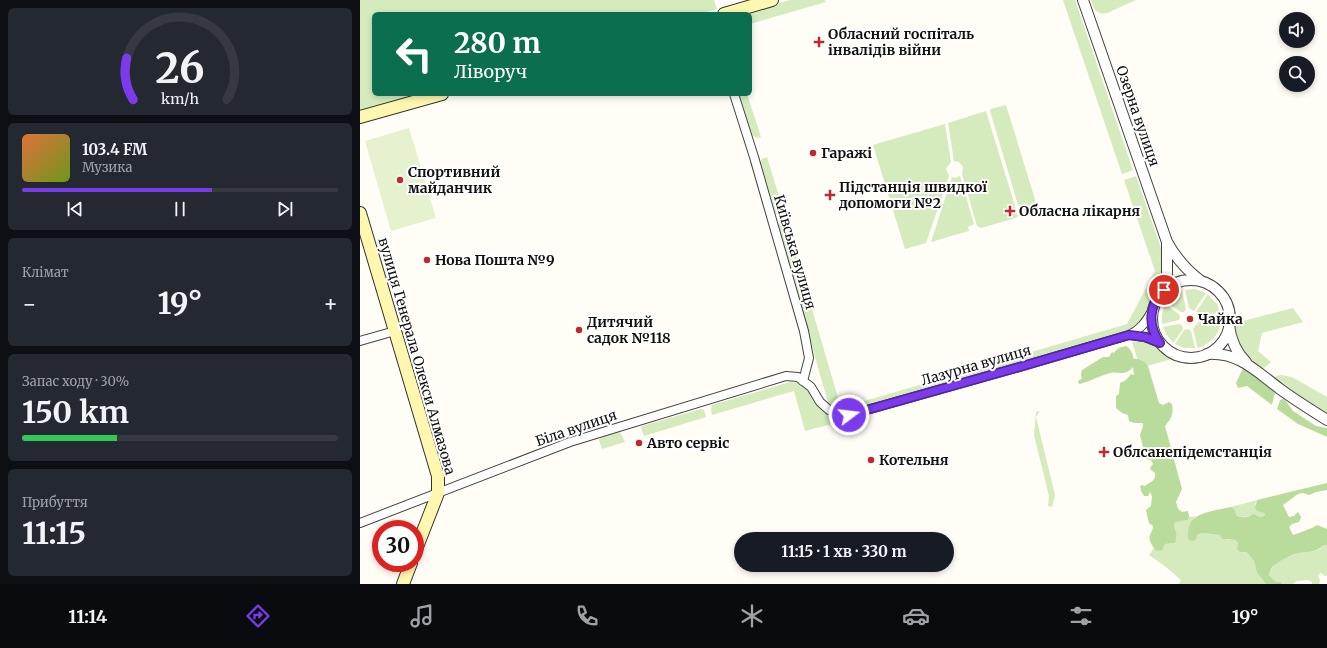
<!DOCTYPE html>
<html lang="uk">
<head>
<meta charset="utf-8">
<style>
  :root { --surface:#171b24; --page:#242831; --text:#f1f3f6; --muted:#9ea1a6; --line:#363941; --accent:#7c3aed }
  body { margin:0; font-family:Merriweather,serif; background:var(--page); color:var(--text); height:100vh; display:flex; flex-direction:column; font-size:15px; white-space:nowrap }
  * { box-sizing:border-box; margin:0 }
  p { font-size:13px; color:var(--muted) }
  .icon { flex:none; width:22px; height:22px; fill:none; stroke:currentColor; stroke-width:2; stroke-linecap:round; stroke-linejoin:round }
  .map { position:relative; flex:1; overflow:hidden }
  .sheet { display:flex; flex-direction:column; gap:8px; padding:8px; background:#0d0f14; width:360px }
  .sheet>* { flex:none }
  .guide { position:absolute; left:12px; top:12px; width:380px; height:84px; border-radius:6px; box-shadow:0 2px 6px #0003; background:#0b6e4f; color:#fff; overflow:hidden }
  .tools { position:absolute; left:919px; top:12px; display:grid; gap:8px }
  .tools a { display:grid; place-items:center; width:36px; height:36px; border-radius:50%; background:var(--surface); box-shadow:0 2px 6px #0003; font-size:20px }
  .speed { position:absolute; left:12px; top:520px; display:flex; gap:8px; font-size:20px; font-weight:700; text-align:center }
  .speed>* { display:grid; place-content:center; width:52px; height:52px; border-radius:50%; background:var(--surface); box-shadow:0 2px 6px #0003; line-height:1 }
  .speed .limit { border:6px solid #d22; background:#fff; color:#111 }
  .pin { position:absolute; display:grid; place-items:center; width:34px; height:34px; color:#fff; margin:-17px; border:2px solid #fff; border-radius:50%; box-shadow:0 1px 4px #0007 }
  .me { position:absolute; width:44px; margin:-22px; rotate:75deg; stroke-linejoin:round; filter:drop-shadow(0 0 3px #0008) }
  .turn { display:flex; align-items:center; gap:14px; height:84px; padding:0 16px; font-size:18px }
  .turn .icon { width:52px; height:52px; stroke-width:2.5 }
  .turn b { display:block; font-size:28px; line-height:34px }
  .big { font-size:30px; font-weight:700; line-height:1.1 }
  .sheet .tile { flex:1; display:flex; flex-direction:column; justify-content:center; gap:6px; min-width:0; padding:0 14px; border-radius:6px; background:var(--page) }
  .sheet .dial { align-items:center; gap:0 }
  .dial svg { height:104px; overflow:visible; fill:none; stroke:var(--line); stroke-width:7; stroke-linecap:round; text-anchor:middle }
  .dial text { fill:var(--text); stroke:none }
  .song { display:flex; align-items:center; gap:12px }
  .cover { width:48px; height:48px; border-radius:6px; background:linear-gradient(135deg,hsl(20 70% 55%),hsl(80 70% 35%)) }
  .played { height:4px; border-radius:2px; background:linear-gradient(90deg,var(--accent) 60%,var(--line) 60%) }
  .keys { display:flex; justify-content:space-around; direction:ltr }
  .heat { display:flex; justify-content:space-between; align-items:center; font-size:22px; direction:ltr }
  .charge { height:6px; border-radius:3px; background:linear-gradient(90deg,#34c759 30%,var(--line) 0) }
  .trip { position:absolute; left:374px; top:532px; width:220px; height:40px; border-radius:20px; background:var(--surface); box-shadow:0 2px 6px #0003; font-weight:700; line-height:40px; text-align:center }
  .tab-bar { display:flex; height:64px; justify-content:space-around; align-items:center; background:#090b0e; color:var(--muted) }
  .tab-bar .icon { width:28px; height:28px }
  .tab-bar .current { color:var(--accent) }
  .tab-bar b { font-size:18px; color:var(--text) }
  main { display:flex; flex:1; min-height:0 }
  .map>svg:first-child { display:block }
  .green { fill:#d5ebbd }
  .forest { fill:#b9dc9c }
  .pitch { fill:#e6f2cf }
  .lines { fill:none; stroke-linecap:round; stroke-linejoin:round }
  .minor-casing { stroke:#444; stroke-width:10 }
  .tertiary-casing { stroke:#444; stroke-width:12 }
  .secondary-casing { stroke:#333; stroke-width:14 }
  .minor { stroke:#fff; stroke-width:8 }
  .tertiary { stroke:#fff; stroke-width:10 }
  .secondary { stroke:#fff6b0; stroke-width:12 }
  .route-casing { stroke:#51269a; stroke-width:10 }
  .route { stroke:#7c3aed; stroke-width:7 }
  .poi-dot { fill:#c4262e; stroke:#fff; stroke-width:1.5 }
  .labels { text-anchor:middle; stroke-width:4; stroke-linejoin:round; paint-order:stroke }
  .poi-label { font-size:14px; font-weight:bold; fill:#111; stroke:#fff; text-anchor:start }
  .street-label { font-size:14px; fill:#111; stroke:#fff }
</style>
</head>
<body>
<main>
<section class="sheet">
<div class="tile dial"><svg viewBox="0 0 100 80">
<path d="M14 69A42 42 0 1 1 86 69"/>
<path d="M14 69A42 42 0 0 1 9 37" stroke="#7c3aed"/>
<text x="50" y="56" font-size="32" font-weight="700">26</text>
<text x="50" y="72" font-size="11">km/h</text>
</svg></div>
<div class="tile">
<div class="song"><i class="cover"></i><div><b>103.4 FM</b><p>Музика</p></div></div>
<div class="played"></div>
<div class="keys"><svg class="icon" aria-label="previous" viewBox="0 0 24 24"><path d="M18 5L8 12l10 7zM5 5v14"/></svg><svg class="icon" aria-label="pause" viewBox="0 0 24 24"><path d="M8 5v14M16 5v14"/></svg><svg class="icon" aria-label="next" viewBox="0 0 24 24"><path d="M6 5l10 7-10 7zM19 5v14"/></svg></div>
</div>
<div class="tile"><p>Клімат</p>
<div class="heat"><a>−</a><b class="big">19°</b><a>+</a></div>
</div>
<div class="tile"><p>Запас ходу · 30%</p><b class="big">150 km</b><div class="charge"></div></div>
<div class="tile"><p>Прибуття</p><b class="big">11:15</b></div>
</section>
<div class="map">
<svg width="967" height="584" viewBox="0 0 967 584">
  <rect width="100%" height="100%" fill="#fffdf5"/>
  <g class="green">
    <path d="M0,0H354L357,9L339,14H14V94H59L0,111Z"/>
    <path d="M430,0H464L466,2L390,24V14H381Z"/>
    <path d="M703,0H715L773,170L762,174Z"/>
    <path d="M731,0H776L747,13C736,15 734,9 731,0Z"/>
    <path d="M379,94H387L401,137L397,138L392,135Z"/>
    <path d="M646,105L678,209L676,213L663,216L661,215L630,111L631,109Z"/>
    <path d="M626,111L658,216L656,218L621,228L617,226L602,174L603,167L599,162L594,161L588,123Z"/>
    <path d="M585,124L591,162L586,169L589,176L566,243L545,249L513,145Z"/>
    <path d="M407,157L425,216L420,217L415,213L400,163L402,159Z"/>
    <path d="M600,176L614,224L608,227L609,231L571,242L592,177L596,178Z"/>
    <path d="M776,176L802,251C803,258 805,266 804,273C802,283 786,317 779,324C776,327 772,329 768,331L487,413L469,406L418,227V224L420,222L426,220L481,408L767,324L795,271L764,180Z"/>
    <path d="M835,289L846,293L834,311L829,308L825,290Z"/>
    <path d="M822,291L826,309L824,312H821L806,302L813,295Z"/>
    <path d="M848,294L857,304L860,312L842,316L836,312Z"/>
    <path d="M805,304L819,314L820,317L819,320L802,324V315Z"/>
    <path d="M933,308L943,322L902,333L898,351L911,362L904,368C893,365 877,344 875,333C874,330 875,326 875,323Z"/>
    <path d="M861,315C862,331 853,343 838,348L833,329L841,319Z"/>
    <path d="M819,324L822,325L823,329L813,343L806,334L803,327Z"/>
    <path d="M828,329L831,331L835,348H824L815,344L824,330Z"/>
    <path d="M784,340C796,344 804,353 815,358L780,368L772,342Z"/>
    <path d="M920,375L932,377L967,397V414L953,406L914,377Z"/>
    <path d="M430,382C454,382 450,401 466,413C472,417 480,419 487,420L445,431L434,391L352,415L351,409L352,405Z"/>
    <path d="M341,409L344,410L346,417L284,436L281,428L282,426Z"/>
    <path d="M680,411L676,417L695,495L692,507L688,506L689,496L674,435L676,412Z"/>
    <path d="M259,432L261,434L265,442L242,449L239,440L240,438Z"/>
    <path d="M897,500L895,504L900,511L904,513L905,515L901,517C893,513 886,519 877,516L874,509L871,507Z"/>
    <path d="M829,516L830,517L837,516L834,518L837,535L842,533L861,535L867,540H876L878,544L894,561L897,573L906,584H819L821,580L806,567L789,555L794,548L796,551L805,544L815,543L816,530L814,526L815,521L828,520Z"/>
    <path d="M964,545H967V575L965,576L961,573L958,576L960,580L959,584H952V582L948,580L937,581L933,584H922L921,582H916L909,575L914,564L937,552L942,553L960,549Z"/>
  </g>
  <g class="forest">
    <path d="M766,346C772,350 772,354 774,359C781,359 784,361 788,366L799,403L803,405L809,402L812,404C814,415 811,418 805,426L822,489L816,502L818,509L822,512L828,511L829,516L828,520L815,522L814,526C817,532 817,536 815,543L805,544L802,550L796,551C793,546 788,541 790,535C791,532 793,530 793,526L789,523L786,510L791,506L792,496L790,492L788,496H784L781,491L780,486L782,485L785,486C791,481 796,481 795,473L791,470L790,468L793,464L791,460L786,459L780,435L783,426V423H774L769,421L768,415L762,413L756,408V396L759,394L760,383L766,380L771,374L774,375L773,367C764,377 759,371 750,373C740,376 730,381 720,384L718,383L719,380L722,379L721,375L722,370L743,357H749L752,352L754,353C757,348 761,347 766,346Z"/>
    <path d="M883,368L915,392L912,405L887,386L878,388L876,383Z"/>
    <path d="M923,399L926,401L933,411L956,426L967,428V437L938,424L917,409L920,400Z"/>
    <path d="M967,483V490L956,492L949,495L943,493L938,494L923,505L929,517L934,516L938,512L941,517L939,522L932,524L929,527L933,535L952,528L957,525L967,529V545H964C957,552 947,552 938,553C934,553 916,563 913,566C911,569 910,572 909,575L916,582H921L922,584H906L897,573L894,561L886,552H880L877,549L878,544L876,540L862,539L860,535L842,533L837,535L836,539L833,541L829,540C827,535 828,532 829,527C832,512 858,510 871,507L874,509L877,516C883,518 888,518 893,514L901,517L905,515L904,513L897,511L895,508L897,500Z"/>
  </g>
  <path class="pitch" d="M49,128L76,218L31,231L5,141Z"/>
  <g class="lines">
    <defs>
      <g id="minor">
        <path d="M374,94L394,157L444,331L449,358L443,381"/>
        <path d="M770,335L785,337L800,343"/>
        <path d="M0,341L35,331"/>
        <path d="M0,523L210,442L426,376L438,377L451,387L460,402L469,410L489,415L663,366L769,335C780,330 786,322 792,311"/>
      </g>
      <g id="tertiary">
        <path d="M723,0L807,242C816,258 826,270 841,281"/>
        <circle cx="831" cy="319" r="39"/>
        <path d="M800,292L807,275V244"/>
        <path d="M869,326C871,340 876,352 886,362"/>
        <path d="M847,354C879,352 896,371 920,389C935,400 951,410 967,420"/>
      </g>
      <g id="secondary">
        <path d="M364,14L412,0"/>
        <path d="M0,117L82,94"/>
        <path d="M0,213L78,476V493L55,552"/>
        <path d="M43,584L51,563"/>
      </g>
    </defs>
    <use href="#minor" class="minor-casing"/>
    <use href="#tertiary" class="tertiary-casing"/>
    <use href="#secondary" class="secondary-casing"/>
    <use href="#minor" class="minor"/>
    <use href="#tertiary" class="tertiary"/>
    <use href="#secondary" class="secondary"/>
  </g>
  <g class="lines">
    <defs>
      <path id="route" d="M489,415L663,366L769,335L785,337L800,343C787,325 789,305 804,290"/>
    </defs>
    <use href="#route" class="route-casing"/>
    <use href="#route" class="route"/>
  </g>
  <g class="poi-dot">
    <path d="M457 36h4v4h4v4h-4v4h-4v-4h-4v-4h4z"/>
    <circle cx="453" cy="153" r="4"/>
    <circle cx="40" cy="180" r="4"/>
    <path d="M468 189h4v4h4v4h-4v4h-4v-4h-4v-4h4z"/>
    <path d="M648 205h4v4h4v4h-4v4h-4v-4h-4v-4h4z"/>
    <circle cx="67" cy="260" r="4"/>
    <circle cx="830" cy="319" r="4"/>
    <circle cx="219" cy="330" r="4"/>
    <circle cx="279" cy="443" r="4"/>
    <path d="M742 446h4v4h4v4h-4v4h-4v-4h-4v-4h4z"/>
    <circle cx="511" cy="460" r="4"/>
  </g>
  <g class="labels">
    <g class="poi-label">
      <text x="468" y="39">Обласний госпіталь<tspan x="468" dy="16">інвалідів війни</tspan></text>
      <text x="461" y="158">Гаражі</text>
      <text x="48" y="177">Спортивний<tspan x="48" dy="16">майданчик</tspan></text>
      <text x="479" y="192">Підстанція швидкої<tspan x="479" dy="16">допомоги №2</tspan></text>
      <text x="659" y="216">Обласна лікарня</text>
      <text x="75" y="265">Нова Пошта №9</text>
      <text x="838" y="324">Чайка</text>
      <text x="227" y="327">Дитячий<tspan x="227" dy="16">садок №118</tspan></text>
      <text x="287" y="448">Авто сервіс</text>
      <text x="753" y="457">Облсанепідемстанція</text>
      <text x="519" y="465">Котельня</text>
    </g>
    <g class="street-label">
      <text transform="translate(778 116) rotate(71)" y="5">Озерна вулиця</text>
      <text transform="translate(435 252) rotate(74)" y="5">Київська вулиця</text>
      <text transform="translate(57 356) rotate(74)" y="5">вулиця Генерала Олекси Алмазова</text>
      <text transform="translate(616 365) rotate(-16)" y="5">Лазурна вулиця</text>
      <text transform="translate(216 428) rotate(-19)" y="5">Біла вулиця</text>
    </g>
  </g>
</svg>
<div class="tools">
<a><svg class="icon" aria-label="sound" viewBox="0 0 24 24"><path d="M4 9h4l5-4v14l-5-4H4zM17 9q2 3 0 6"/></svg></a>
<a><svg class="icon" aria-label="search" viewBox="0 0 24 24"><circle cx="10" cy="10" r="6"/><path d="M15 15l6 6"/></svg></a>
</div>
<div class="speed"><div class="limit">30</div></div>
<div class="pin" style="left:804px;top:290px;background:#d93025"><svg class="icon" aria-label="arrive" viewBox="0 0 24 24"><path d="M6 21V4h12l-3 4 3 4H6"/></svg></div>
<svg class="me" style="left:489px;top:415px" viewBox="-20 -20 40 40"><circle r="17" fill="#7c3aed" stroke="#fff" stroke-width="3"/><path d="M0-11L8 9 0 5-8 9z" fill="#fff"/></svg>
<div class="trip">11:15 · 1 хв · 330 m</div>
<div class="guide">
<div class="turn"><svg class="icon" aria-label="left" viewBox="0 0 24 24"><path d="M17 20v-9H6M10 6l-5 5 5 5"/></svg><div><b>280 m</b>Ліворуч</div></div>
</div>
</div>
</main>
<nav class="tab-bar">
<b>11:14</b>
<svg class="icon current" aria-label="directions" viewBox="0 0 24 24"><path d="M12 3l9 9-9 9-9-9zM9 14v-3h6M13 9l2 2-2 2"/></svg>
<svg class="icon" aria-label="music" viewBox="0 0 24 24"><path d="M9 18V5l10-2v13"/><circle cx="6" cy="18" r="3"/><circle cx="16" cy="16" r="3"/></svg>
<svg class="icon" aria-label="phone" viewBox="0 0 24 24"><path d="M5 4h4l2 5-3 2q2 4 5 5l2-3 5 2v4C11 20 4 13 5 4z"/></svg>
<svg class="icon" aria-label="climate" viewBox="0 0 24 24"><path d="M12 3v18M4 7l16 10M4 17L20 7"/></svg>
<svg class="icon" aria-label="car" viewBox="0 0 24 24"><path d="M5 17H2v-5l4-1 3-4h7l3 4 3 1v5h-3M9 17h6M6 11h13"/><circle cx="7" cy="17" r="2"/><circle cx="17" cy="17" r="2"/></svg>
<svg class="icon" aria-label="filters" viewBox="0 0 24 24"><path d="M4 7h16M4 17h16"/><circle cx="9" cy="7" r="2"/><circle cx="15" cy="17" r="2"/></svg>
<b>19°</b>
</nav>
</body>
</html>
